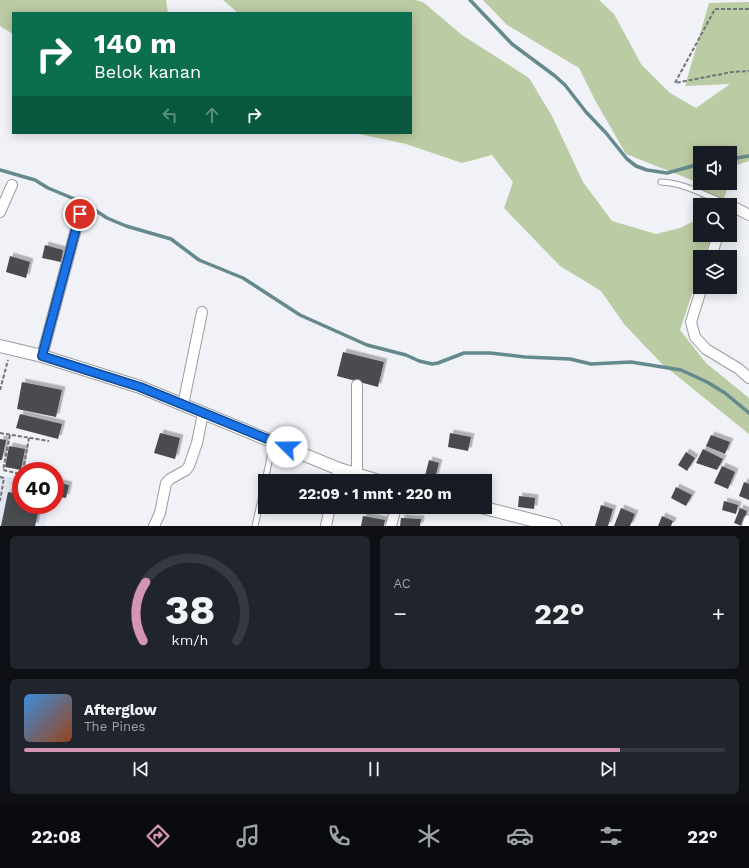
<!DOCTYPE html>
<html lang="id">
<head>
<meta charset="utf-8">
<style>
  :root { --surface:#171b24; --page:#20242c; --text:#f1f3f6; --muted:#9ea1a6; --line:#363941; --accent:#d395b3 }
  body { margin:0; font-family:"Work Sans",sans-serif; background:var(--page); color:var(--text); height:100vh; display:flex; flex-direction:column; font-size:15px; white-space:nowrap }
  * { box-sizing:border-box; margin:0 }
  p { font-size:13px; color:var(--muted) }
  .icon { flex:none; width:22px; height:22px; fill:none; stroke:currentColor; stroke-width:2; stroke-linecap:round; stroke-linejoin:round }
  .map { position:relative; height:526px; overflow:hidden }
  .drawer { display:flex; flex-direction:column; gap:10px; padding:10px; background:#0d0f14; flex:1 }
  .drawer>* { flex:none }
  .hud { position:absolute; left:12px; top:12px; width:400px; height:122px; border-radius:0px; box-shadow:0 2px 10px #0003; background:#0b6e4f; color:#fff; overflow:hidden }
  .fabs { position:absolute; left:693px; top:146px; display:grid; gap:8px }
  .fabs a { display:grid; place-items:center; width:44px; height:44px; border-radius:0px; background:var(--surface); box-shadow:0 2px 10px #0003; font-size:20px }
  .speed { position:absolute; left:12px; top:462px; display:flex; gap:8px; font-size:20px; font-weight:700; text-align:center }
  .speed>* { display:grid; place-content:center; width:52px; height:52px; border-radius:50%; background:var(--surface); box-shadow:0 2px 10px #0003; line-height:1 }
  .speed .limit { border:6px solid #d22; background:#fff; color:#111 }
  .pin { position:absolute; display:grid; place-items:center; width:34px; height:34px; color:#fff; margin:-17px; border:2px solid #fff; border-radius:50%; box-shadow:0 1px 4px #0007 }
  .me { position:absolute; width:44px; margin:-22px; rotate:292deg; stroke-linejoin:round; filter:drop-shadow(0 0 3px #0008) }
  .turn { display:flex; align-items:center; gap:14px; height:84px; padding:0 16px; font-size:18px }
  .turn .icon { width:52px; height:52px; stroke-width:2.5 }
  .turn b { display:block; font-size:28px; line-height:34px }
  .lanes { display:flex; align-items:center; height:38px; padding:0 16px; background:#0003; justify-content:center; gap:20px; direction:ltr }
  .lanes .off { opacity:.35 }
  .big { font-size:30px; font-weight:700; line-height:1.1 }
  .drawer .tile { flex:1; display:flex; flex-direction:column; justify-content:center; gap:6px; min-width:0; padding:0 14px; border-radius:6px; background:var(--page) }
  .drawer .dial { align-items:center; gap:0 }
  .dial svg { height:104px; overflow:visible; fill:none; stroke:var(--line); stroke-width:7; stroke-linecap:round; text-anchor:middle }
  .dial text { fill:var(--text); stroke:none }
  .song { display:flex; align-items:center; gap:12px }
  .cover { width:48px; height:48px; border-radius:6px; background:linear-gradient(135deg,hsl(210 70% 55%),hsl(20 70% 35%)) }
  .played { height:4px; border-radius:2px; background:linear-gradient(90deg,var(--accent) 85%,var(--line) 85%) }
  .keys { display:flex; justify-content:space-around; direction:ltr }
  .heat { display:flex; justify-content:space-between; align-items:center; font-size:22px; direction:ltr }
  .drawer .tiles { flex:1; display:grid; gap:10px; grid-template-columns:1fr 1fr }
  .tile:last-child { grid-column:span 2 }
  .trip { position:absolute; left:258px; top:474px; width:234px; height:40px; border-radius:0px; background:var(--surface); box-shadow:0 2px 10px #0003; font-weight:700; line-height:40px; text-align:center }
  .menu { display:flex; height:64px; justify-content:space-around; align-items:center; background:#090b0e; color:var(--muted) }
  .menu .icon { width:28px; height:28px }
  .menu .selected { color:var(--accent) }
  .menu b { font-size:18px; color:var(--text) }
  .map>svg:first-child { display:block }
  .built { fill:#e2e6f2 }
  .forest { fill:#bbcba3 }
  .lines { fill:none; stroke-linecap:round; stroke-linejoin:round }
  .stream { stroke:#64898f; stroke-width:3.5 }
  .building { fill:#4a4b50; filter:url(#shadow) }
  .service-casing { stroke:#9a9ca1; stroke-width:7 }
  .minor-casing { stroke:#9a9ca1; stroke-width:12 }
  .tertiary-casing { stroke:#9a9ca1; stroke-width:14 }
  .path { stroke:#737478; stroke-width:2; stroke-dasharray:4 2; stroke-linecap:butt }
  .service { stroke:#fff; stroke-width:5 }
  .minor { stroke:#fff; stroke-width:10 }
  .tertiary { stroke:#fff; stroke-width:12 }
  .route-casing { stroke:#114b97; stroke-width:10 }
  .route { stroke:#1a73e8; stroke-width:7 }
</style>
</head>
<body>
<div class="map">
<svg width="749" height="526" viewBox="0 0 749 526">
  <defs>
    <filter id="shadow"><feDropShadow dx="3.5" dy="-3.5" stdDeviation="0" flood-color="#0004"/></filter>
  </defs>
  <rect width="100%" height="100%" fill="#f0f2f7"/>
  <path class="built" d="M0,475L18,479V485H21V505H48L45,526H0Z"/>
  <g class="forest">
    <path d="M0,0H166L168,13H13V34L0,26Z"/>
    <path d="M223,0H415L423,2L462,35L529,78L552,116L583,182L612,221L656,234L680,228L700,218V235H712L704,257H700V270L680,330L706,363L749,398V434L661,363L624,324L601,291L560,266L504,208L513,182L492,155L462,163L406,144L354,133H411V13H238Z"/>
    <path d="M483,0H599L614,14L641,64L670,93L696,108L730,84L685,86L709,3L749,2V161L737,165L730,180V153H700V183H729L722,205H701L699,183L626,154L596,102L579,68L507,25Z"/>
  </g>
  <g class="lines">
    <g class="stream">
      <path d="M470,0L512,44L555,76L565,85L586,112L606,133L627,159L636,166L647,170L667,173L700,164"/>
      <path d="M730,159L749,156"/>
      <path d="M0,170L35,180L48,188L84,203L107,218L126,226L171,239L199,260L243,278L300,315L367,345L406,355L419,361L432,364L438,363L464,353H490L525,357L570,359L591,364L631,362L681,370L707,382L725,393L749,413"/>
    </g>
  </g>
  <g class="building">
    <path d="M45,245L63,250L61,262L42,258Z"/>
    <path d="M10,256L30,262L26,278L6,272Z"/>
    <path d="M343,352L384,362L378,387L337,376Z"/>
    <path d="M22,382L62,390L56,417L17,409Z"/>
    <path d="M20,414L62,424L58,439L16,428Z"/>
    <path d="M160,433L180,438L175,459L154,453Z"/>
    <path d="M450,433L471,437L468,451L448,447Z"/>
    <path d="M711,435L730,442L725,454L706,446Z"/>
    <path d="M0,439L6,440L2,460H0Z"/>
    <path d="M9,446L25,449L21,470L5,467Z"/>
    <path d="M703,449L723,459L717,470L696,463Z"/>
    <path d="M686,452L695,458L687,471L678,465Z"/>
    <path d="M429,460L439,463L435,478L425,476Z"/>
    <path d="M722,466L735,472L728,489L714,483Z"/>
    <path d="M55,482L69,485L66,498L55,496Z"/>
    <path d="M744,482L749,484V500L739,496Z"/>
    <path d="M676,487L692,495L686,506L671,498Z"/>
    <path d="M8,492L21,495V505H40L35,526H1Z"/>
    <path d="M519,496L535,498L534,509L518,507Z"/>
    <path d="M724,501L738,505L736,514L722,510Z"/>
    <path d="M601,505L613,509L608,526H595Z"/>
    <path d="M621,508L635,514L630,526H614Z"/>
    <path d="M740,508L747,511L742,526L734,523Z"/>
    <path d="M363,516L385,520L384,526H361Z"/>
    <path d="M662,516L673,521L671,526H658Z"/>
    <path d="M401,518L421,519L420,526H400Z"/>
  </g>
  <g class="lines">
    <defs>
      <g id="service">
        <path d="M661,182C685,183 706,196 728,204"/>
        <path d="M265,481L273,443"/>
        <path d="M255,526L265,482"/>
      </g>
      <g id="minor">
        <path d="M728,205V204L749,215"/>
        <path d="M0,212L12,185"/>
        <path d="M711,257L718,235"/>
        <path d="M702,287L691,322L695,337L706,349L739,369L749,378"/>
        <path d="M42,356L80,214"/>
        <path d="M183,405L202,312"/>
        <path d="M357,474V385"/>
        <path d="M336,481L339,469"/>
        <path d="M154,526L160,513L166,483L170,479L186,470L189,466L197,443L203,413"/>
        <path d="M326,526L330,507"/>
        <path d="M391,526L396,507"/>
        <path d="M747,526L749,520"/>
      </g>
      <g id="tertiary">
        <path d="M0,346L42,356L140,387L339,469L379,481"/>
        <path d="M481,507L555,526"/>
      </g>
    </defs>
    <use href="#service" class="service-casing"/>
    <use href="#minor" class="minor-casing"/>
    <use href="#tertiary" class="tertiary-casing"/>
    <g class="path">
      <path d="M749,9H715L675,83L732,72L749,71"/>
      <path d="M0,390L8,360"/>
      <path d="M0,433L49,441"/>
      <path d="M10,435L3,470L21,474"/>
      <path d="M23,471L29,438"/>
      <path d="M0,477L4,478L0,501"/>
      <path d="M20,489L21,481"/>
    </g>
    <use href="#service" class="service"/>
    <use href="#minor" class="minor"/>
    <use href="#tertiary" class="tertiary"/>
  </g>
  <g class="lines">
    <defs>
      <path id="route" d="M80,214L42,356L140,387L287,447"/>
    </defs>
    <use href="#route" class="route-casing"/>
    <use href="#route" class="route"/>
  </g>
</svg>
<div class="fabs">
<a><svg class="icon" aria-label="sound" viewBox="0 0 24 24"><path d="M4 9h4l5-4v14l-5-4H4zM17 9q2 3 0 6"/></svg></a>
<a><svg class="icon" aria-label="search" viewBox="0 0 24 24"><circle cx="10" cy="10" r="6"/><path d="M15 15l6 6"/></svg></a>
<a><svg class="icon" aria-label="layers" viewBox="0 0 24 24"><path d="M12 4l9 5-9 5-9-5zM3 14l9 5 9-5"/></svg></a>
</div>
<div class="speed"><div class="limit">40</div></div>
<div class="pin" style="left:80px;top:214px;background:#d93025"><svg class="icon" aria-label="arrive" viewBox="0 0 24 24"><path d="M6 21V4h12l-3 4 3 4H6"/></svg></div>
<svg class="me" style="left:287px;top:447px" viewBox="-20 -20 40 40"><circle r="19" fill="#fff"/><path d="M0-13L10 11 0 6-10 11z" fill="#1a73e8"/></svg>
<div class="trip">22:09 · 1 mnt · 220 m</div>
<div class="hud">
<div class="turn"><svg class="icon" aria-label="right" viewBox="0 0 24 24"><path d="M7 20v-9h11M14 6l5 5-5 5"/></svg><div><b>140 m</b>Belok kanan</div></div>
<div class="lanes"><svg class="icon off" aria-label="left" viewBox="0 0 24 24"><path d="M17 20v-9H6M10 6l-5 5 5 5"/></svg><svg class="icon off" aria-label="ahead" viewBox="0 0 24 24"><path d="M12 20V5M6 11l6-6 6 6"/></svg><svg class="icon" aria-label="right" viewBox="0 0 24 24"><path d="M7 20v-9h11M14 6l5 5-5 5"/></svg></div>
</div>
</div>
<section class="drawer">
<div class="tiles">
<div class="tile dial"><svg viewBox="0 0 100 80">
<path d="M14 69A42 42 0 1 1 86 69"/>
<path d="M14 69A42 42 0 0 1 16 24" stroke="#d395b3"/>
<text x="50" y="56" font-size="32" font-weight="700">38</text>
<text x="50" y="72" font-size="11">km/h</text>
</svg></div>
<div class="tile"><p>AC</p>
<div class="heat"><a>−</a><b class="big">22°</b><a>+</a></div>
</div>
<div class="tile">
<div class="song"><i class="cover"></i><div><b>Afterglow</b><p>The Pines</p></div></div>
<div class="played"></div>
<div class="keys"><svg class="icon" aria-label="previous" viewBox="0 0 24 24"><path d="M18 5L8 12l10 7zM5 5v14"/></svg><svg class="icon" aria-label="pause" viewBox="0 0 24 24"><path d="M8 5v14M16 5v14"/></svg><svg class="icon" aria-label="next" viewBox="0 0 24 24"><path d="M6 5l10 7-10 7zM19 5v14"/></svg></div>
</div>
</div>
</section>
<nav class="menu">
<b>22:08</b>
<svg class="icon selected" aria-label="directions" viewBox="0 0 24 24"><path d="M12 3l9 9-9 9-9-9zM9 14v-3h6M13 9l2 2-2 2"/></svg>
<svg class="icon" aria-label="music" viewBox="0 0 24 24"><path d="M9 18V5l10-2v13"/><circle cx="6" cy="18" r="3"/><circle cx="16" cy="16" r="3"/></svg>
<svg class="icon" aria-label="phone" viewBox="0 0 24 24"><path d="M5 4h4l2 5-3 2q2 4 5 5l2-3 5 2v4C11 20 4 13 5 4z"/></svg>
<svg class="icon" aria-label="climate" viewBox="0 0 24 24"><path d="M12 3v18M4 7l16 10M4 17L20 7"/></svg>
<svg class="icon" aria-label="car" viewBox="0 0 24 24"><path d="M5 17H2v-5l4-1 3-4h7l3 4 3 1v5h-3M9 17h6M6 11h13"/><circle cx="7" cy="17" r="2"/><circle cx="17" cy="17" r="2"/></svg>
<svg class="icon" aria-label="filters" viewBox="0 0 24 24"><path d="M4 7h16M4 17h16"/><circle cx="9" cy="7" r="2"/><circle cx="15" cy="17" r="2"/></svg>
<b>22°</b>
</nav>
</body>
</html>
